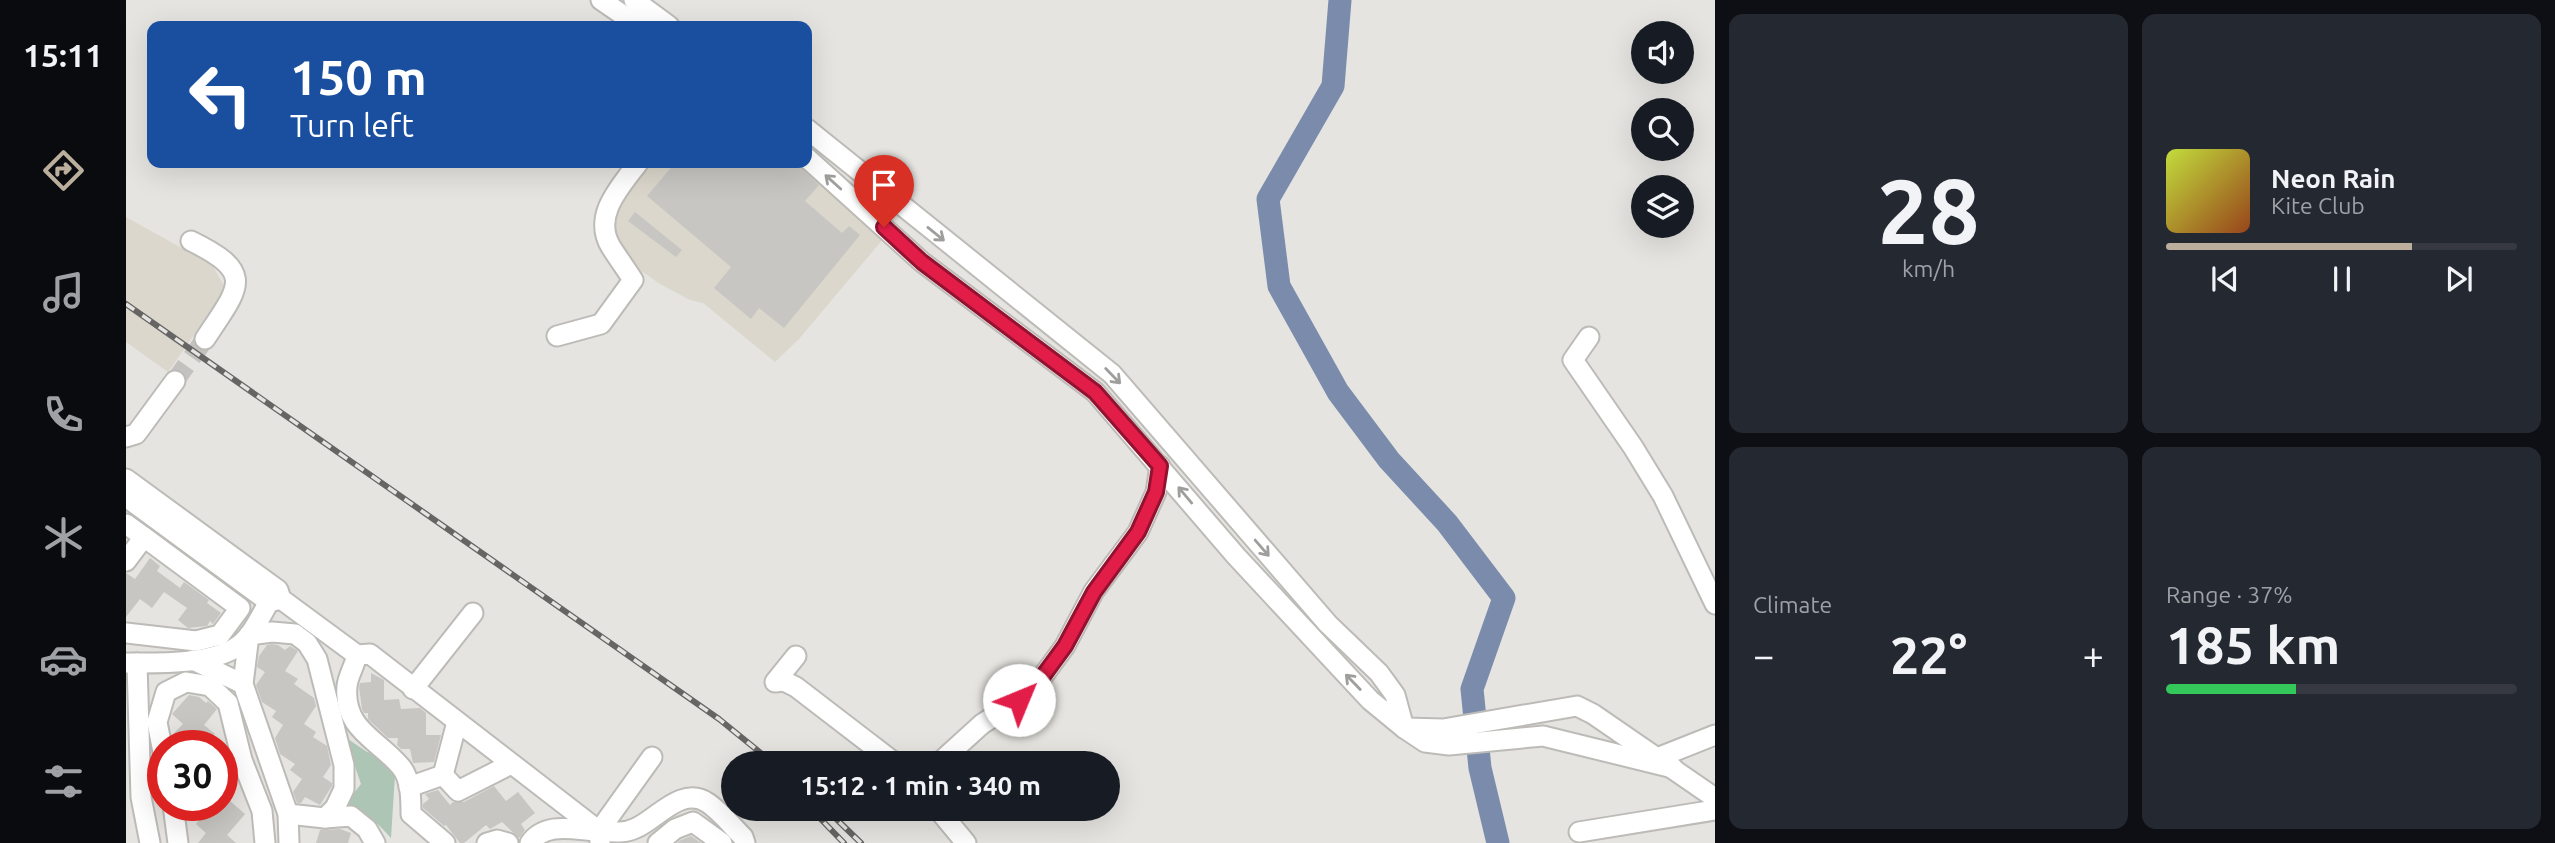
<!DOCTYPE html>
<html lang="en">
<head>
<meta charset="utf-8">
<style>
  :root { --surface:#171b24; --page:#242831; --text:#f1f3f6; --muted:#9ea1a6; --line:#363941; --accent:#bbae9c }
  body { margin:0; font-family:Ubuntu,sans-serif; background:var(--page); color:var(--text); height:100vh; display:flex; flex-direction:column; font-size:26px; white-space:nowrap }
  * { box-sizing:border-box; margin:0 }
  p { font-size:23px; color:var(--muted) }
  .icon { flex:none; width:38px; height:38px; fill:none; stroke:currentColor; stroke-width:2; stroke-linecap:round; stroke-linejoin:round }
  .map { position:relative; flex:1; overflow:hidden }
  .details { display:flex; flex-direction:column; gap:14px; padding:14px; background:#0d0f14; width:840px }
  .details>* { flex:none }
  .banner { position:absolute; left:21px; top:21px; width:665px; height:147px; border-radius:14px; box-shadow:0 7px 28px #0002; background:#1a4fa0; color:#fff; overflow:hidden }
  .fabs { position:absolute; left:1505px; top:21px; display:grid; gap:14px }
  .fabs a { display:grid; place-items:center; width:63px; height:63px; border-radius:50%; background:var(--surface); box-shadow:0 7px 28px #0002; font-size:35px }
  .speed { position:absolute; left:21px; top:730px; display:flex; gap:14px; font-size:35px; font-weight:700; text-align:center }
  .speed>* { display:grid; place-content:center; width:91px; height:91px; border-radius:50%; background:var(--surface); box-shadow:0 7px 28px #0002; line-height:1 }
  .speed .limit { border:10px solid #d22; background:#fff; color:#111 }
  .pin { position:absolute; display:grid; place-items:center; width:60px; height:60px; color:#fff; margin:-72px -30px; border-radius:50% 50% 50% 0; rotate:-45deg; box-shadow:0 0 7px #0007 }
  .pin .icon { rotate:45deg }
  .me { position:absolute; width:77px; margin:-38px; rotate:45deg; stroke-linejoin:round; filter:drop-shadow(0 0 5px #0008) }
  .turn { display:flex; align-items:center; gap:24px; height:147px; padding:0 28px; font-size:32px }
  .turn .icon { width:91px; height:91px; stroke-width:2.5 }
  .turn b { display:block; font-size:49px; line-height:60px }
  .big { font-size:52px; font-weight:700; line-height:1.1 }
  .details .widget { flex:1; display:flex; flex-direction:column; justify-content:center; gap:10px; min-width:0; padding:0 24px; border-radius:14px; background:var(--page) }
  .details .dial { align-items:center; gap:0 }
  .dial b { font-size:91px; line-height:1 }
  .song { display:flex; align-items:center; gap:21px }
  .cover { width:84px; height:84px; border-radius:10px; background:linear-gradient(135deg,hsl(70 70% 55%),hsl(20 70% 35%)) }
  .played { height:7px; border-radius:4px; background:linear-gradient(90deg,var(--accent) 70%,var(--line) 70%) }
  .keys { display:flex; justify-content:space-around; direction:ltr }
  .heat { display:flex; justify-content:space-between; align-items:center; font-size:38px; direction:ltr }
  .charge { height:10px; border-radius:5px; background:linear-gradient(90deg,#34c759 37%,var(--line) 0) }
  .details .tiles { flex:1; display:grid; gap:14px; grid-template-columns:repeat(2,1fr) }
  .trip { position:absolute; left:595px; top:751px; width:399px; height:70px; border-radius:35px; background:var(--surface); box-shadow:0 7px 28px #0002; font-weight:700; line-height:70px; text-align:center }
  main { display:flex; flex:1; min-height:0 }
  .menu { display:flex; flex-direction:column; width:126px; justify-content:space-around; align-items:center; background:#090b0e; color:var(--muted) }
  .menu .icon { width:49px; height:49px }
  .menu .active { color:var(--accent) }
  .menu b { font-size:32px; color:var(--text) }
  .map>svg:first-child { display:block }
  .built { fill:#dbd7cc }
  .green { fill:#acc5b5 }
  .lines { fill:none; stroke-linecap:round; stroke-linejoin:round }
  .river { stroke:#7a8bab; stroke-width:23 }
  .building { fill:#c7c6c2 }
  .minor-tunnel { stroke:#c3c2bf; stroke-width:19; stroke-dasharray:19 10; stroke-linecap:butt }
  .minor-casing { stroke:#bdbbb7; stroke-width:23 }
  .minor { stroke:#fff; stroke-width:19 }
  .rail-casing { stroke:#666564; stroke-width:6 }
  .rail { stroke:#e5e4e0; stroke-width:3.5; stroke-dasharray:10; stroke-linecap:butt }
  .oneway { stroke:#9e9e9d }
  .route-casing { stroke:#92132f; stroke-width:18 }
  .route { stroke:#e11d48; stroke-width:12 }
</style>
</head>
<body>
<main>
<nav class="menu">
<b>15:11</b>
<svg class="icon active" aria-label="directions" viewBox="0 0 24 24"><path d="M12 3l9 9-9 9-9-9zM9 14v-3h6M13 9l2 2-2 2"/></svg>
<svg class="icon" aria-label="music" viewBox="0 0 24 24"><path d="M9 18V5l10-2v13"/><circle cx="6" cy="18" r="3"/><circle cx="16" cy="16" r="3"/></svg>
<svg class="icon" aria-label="phone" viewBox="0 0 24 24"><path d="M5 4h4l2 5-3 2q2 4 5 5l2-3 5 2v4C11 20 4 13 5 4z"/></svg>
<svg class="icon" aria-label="climate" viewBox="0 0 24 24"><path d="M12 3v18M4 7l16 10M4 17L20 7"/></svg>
<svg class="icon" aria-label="car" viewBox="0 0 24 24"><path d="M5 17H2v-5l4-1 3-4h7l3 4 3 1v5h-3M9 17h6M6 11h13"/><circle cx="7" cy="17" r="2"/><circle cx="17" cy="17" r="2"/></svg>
<svg class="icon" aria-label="filters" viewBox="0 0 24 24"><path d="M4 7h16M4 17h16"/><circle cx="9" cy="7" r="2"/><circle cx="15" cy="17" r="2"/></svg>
</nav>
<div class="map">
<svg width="1589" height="843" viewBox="0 0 1589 843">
  <rect width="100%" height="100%" fill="#e5e4e0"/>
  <g class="built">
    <path d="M681,162L758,238L673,339L649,362L577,303L564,300L534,284L501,261L482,223L516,163Z"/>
    <path d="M0,217L86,265L100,289L42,372L0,342Z"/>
  </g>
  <path class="green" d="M219,737L241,752L270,759L265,838C251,822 238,810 217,807L235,784Z"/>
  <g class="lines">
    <path class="river" d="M1214,0L1207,86L1142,199L1153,286L1212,392L1263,460L1321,523L1378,598L1346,689L1354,768L1372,843"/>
  </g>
  <g class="building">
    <path d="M549,163H670L693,185L679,201L716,233L723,226L734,235L658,328L633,308L625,319L588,288L605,267L521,196Z"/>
    <path d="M509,212L556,250L550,257L502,221Z"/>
    <path d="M24,558L34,566L31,571L54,588L58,582L83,600L81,603L95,613L87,624L84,621L81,626L62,628L52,620L61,608L38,592L26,608L14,599L0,617V573L9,579Z"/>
    <path d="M146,644L152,645L159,650L164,646L172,651L159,671L172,679L168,684L188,698L190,706L178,724L190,732L187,737L201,746L205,765L197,777L206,783V786L194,805L179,797L175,803H171L167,792L176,779L164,770L169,764L154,754L149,738L157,725L146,717L150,711L136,702L130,685L139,672L131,667L133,656L141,645Z"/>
    <path d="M245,673L258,680V700L273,699L275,709L294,708L300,713V735H315L308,762L287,763L284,749H275L271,745L272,738H262L242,719V713H238L236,709L233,687L234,683L245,682Z"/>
    <path d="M63,695L73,697L80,703L82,701L91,709L78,725L89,734L79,746H48L46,735L57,724L46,714Z"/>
    <path d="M368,786L380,801L392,792L409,813L395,824L399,830L393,838L376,822L364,829L360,825L338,843H334L320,825L318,826L297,808V804L303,799L299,794L312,790L324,805L327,802H338Z"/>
    <path d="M96,794L119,814L101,835L110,843H72L80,833L70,824L75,818L60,805H96Z"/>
    <path d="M214,829L225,833L222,843H190L194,830Z"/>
    <path d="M565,836L575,843H551L555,840Z"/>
  </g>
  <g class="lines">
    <path class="minor-tunnel" d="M49,381L79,339"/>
    <defs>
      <g id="minor">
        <path d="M475,0L513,26"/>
        <path d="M508,0L543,26"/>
        <path d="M681,129L986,374L1202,624L1253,673L1269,695L1278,728"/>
        <path d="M681,158L796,262L969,392L1110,556L1244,700L1278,728L1299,742L1323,745L1417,736L1547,768"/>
        <path d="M65,241C131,273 113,287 79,339"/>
        <path d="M431,336L475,324L507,280C500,269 492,258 485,247C466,216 494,187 512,163"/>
        <path d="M1463,337L1447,360L1507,447L1537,496L1589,604"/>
        <path d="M0,437L10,434L49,381"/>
        <path d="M0,479L152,590L155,599L231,655L244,654L473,831C486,832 498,834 510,828C531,819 556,785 582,803C595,812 606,826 617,837L619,843"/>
        <path d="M0,497L143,602"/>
        <path d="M0,524L18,537"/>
        <path d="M0,561L18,537L114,608L94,635L70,641L0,633"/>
        <path d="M231,655C229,665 222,676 221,686C217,730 252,739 275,767C285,779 285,799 285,814L319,843"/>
        <path d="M670,656L649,682L658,681L670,687L769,763"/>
        <path d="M67,660L117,684"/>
        <path d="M0,663C31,663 86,665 112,646C126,636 134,617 143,602L155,599"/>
        <path d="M11,663L15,797L24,843"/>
        <path d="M287,689L347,613"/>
        <path d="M1279,728L1317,729L1451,706L1467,714L1589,798"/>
        <path d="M37,752L31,722L40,692L60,682L84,686L102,703L116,760L136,811L139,843"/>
        <path d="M1531,758L1589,735"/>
        <path d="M813,763L856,724L893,700L917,676L939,646L968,591L1012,532L1030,492L1034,466"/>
        <path d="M317,775L332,791L385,764"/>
        <path d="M283,787L317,775L331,722"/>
        <path d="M47,805L52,843"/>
        <path d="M811,808L840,843"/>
        <path d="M162,814L199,818L225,816L241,829L249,843"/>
        <path d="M1453,832L1589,810"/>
        <path d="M474,842L473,831L526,757"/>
        <path d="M163,843L162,814L117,684L123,635L146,632L169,634L181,643L191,659L218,765V789L209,808L199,818"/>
        <path d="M361,843L371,840L382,843"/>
        <path d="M404,843C420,821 448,830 473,831"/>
        <path d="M532,843L549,829L567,822L596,843"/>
      </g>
    </defs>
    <use href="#minor" class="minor-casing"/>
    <use href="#minor" class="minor"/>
    <defs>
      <g id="rail">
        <path d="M0,304L593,719L647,763"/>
        <path d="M684,808L718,843"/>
        <path d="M699,808L735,843"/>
      </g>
    </defs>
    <use href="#rail" class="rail-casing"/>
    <use href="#rail" class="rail"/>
  </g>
  <defs><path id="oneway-shaft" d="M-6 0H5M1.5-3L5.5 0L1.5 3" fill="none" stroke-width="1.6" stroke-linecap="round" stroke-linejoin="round" transform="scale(1.75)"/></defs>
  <g class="oneway">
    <use href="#oneway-shaft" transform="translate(707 182) rotate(-138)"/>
    <use href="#oneway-shaft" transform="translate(810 234) rotate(39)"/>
    <use href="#oneway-shaft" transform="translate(987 376) rotate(46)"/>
    <use href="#oneway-shaft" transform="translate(1059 495) rotate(-130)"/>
    <use href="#oneway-shaft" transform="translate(1136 548) rotate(49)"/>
    <use href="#oneway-shaft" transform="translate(1227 682) rotate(-134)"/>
  </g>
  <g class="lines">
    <defs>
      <path id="route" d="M758,227L796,262L969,392L1034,466L1030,492L1012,532L968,592L939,646L917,676L893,700"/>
    </defs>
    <use href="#route" class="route-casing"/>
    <use href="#route" class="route"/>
  </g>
</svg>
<div class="fabs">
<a><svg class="icon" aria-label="sound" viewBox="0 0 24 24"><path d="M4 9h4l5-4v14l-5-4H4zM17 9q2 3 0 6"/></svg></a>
<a><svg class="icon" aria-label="search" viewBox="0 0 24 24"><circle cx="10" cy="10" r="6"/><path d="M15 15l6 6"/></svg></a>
<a><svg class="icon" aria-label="layers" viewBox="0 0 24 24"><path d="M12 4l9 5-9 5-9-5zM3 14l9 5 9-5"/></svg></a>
</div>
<div class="speed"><div class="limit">30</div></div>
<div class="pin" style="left:758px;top:227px;background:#d93025"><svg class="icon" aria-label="arrive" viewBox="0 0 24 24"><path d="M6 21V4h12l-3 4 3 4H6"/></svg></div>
<svg class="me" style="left:893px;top:700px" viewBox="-20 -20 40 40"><circle r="19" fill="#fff"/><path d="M0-13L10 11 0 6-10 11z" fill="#e11d48"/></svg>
<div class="trip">15:12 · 1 min · 340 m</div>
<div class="banner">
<div class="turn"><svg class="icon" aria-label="left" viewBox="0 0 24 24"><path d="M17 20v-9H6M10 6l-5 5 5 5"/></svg><div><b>150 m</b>Turn left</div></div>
</div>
</div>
<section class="details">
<div class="tiles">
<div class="widget dial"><b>28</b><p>km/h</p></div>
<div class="widget">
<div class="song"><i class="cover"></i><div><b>Neon Rain</b><p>Kite Club</p></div></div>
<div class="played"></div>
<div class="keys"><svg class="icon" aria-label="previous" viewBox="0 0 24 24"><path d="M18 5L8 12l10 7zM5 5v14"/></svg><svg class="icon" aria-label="pause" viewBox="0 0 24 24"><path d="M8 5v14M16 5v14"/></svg><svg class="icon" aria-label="next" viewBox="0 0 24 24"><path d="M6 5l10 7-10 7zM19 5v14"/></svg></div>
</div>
<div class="widget"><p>Climate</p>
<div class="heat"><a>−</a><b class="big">22°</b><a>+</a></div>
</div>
<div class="widget"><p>Range · 37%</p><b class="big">185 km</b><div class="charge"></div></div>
</div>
</section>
</main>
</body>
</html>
